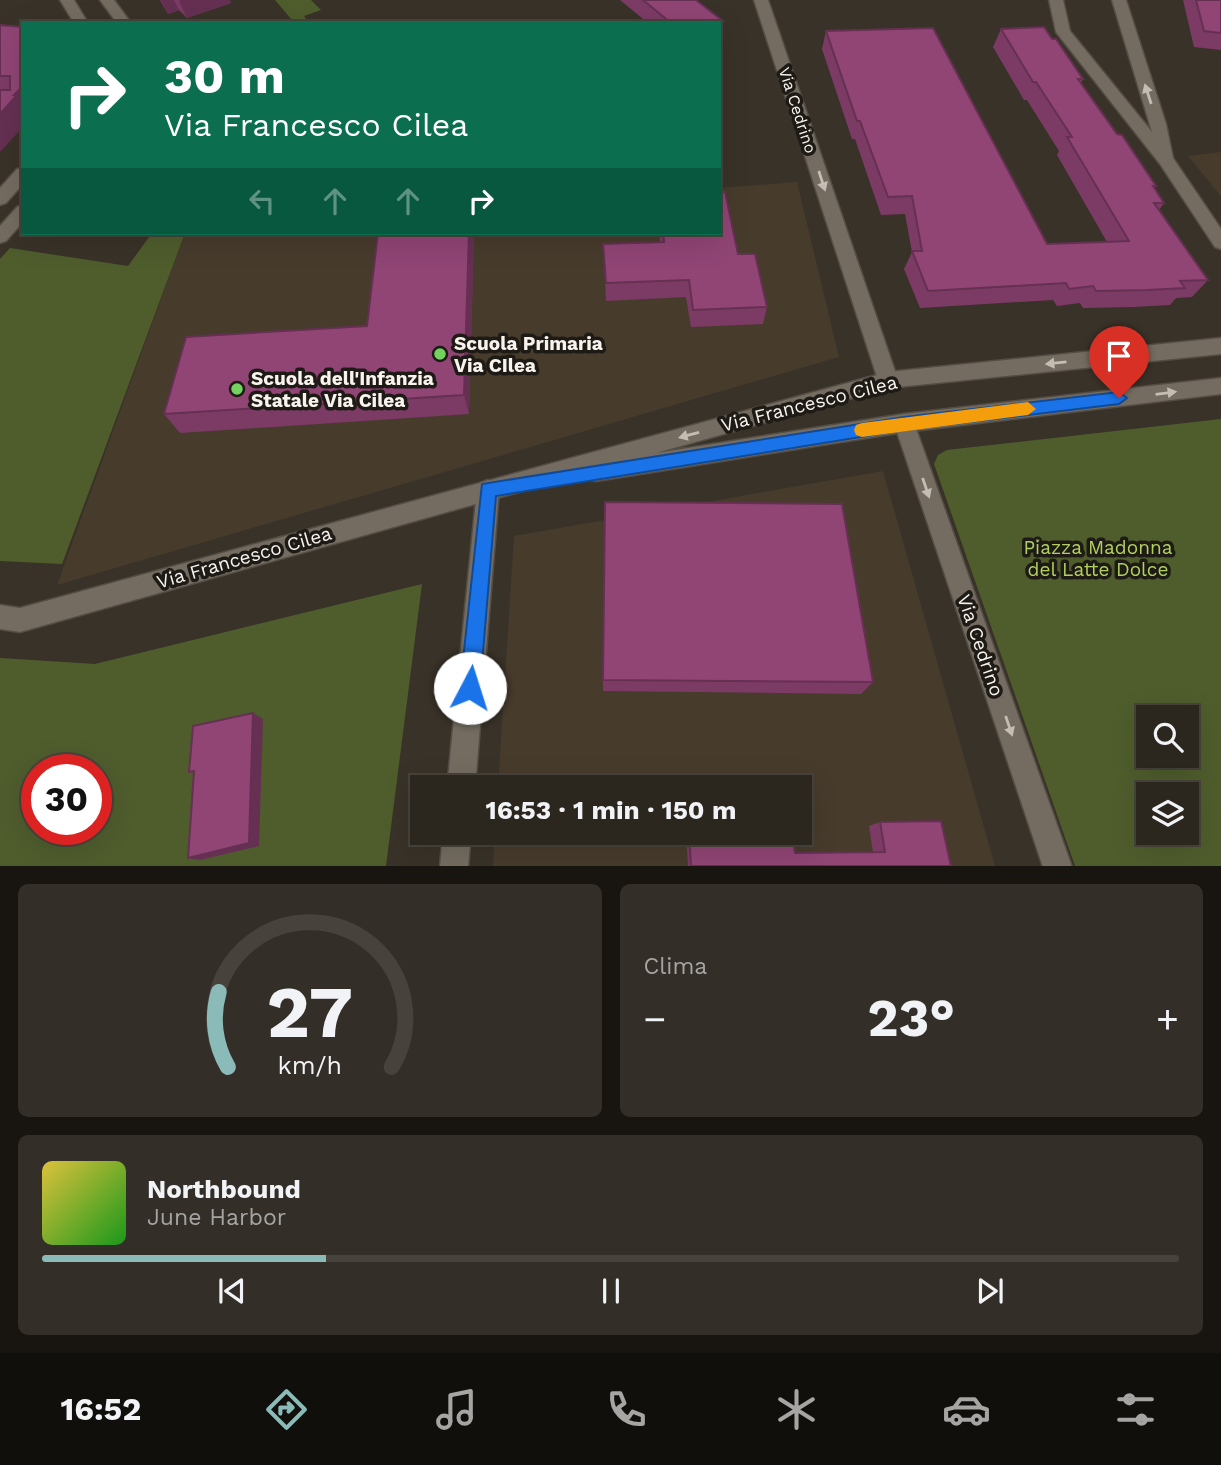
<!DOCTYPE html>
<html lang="it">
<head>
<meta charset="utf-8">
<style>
  :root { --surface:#2b261e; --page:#332e27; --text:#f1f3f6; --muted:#a6a5a4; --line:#47433c; --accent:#8bbbb9 }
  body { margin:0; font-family:"Work Sans",sans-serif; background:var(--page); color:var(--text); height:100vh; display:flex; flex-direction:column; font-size:26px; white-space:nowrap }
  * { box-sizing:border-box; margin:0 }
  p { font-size:23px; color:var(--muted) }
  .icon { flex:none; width:38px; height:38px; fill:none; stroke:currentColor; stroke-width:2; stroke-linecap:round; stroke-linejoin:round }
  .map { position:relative; height:866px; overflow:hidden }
  .sheet { display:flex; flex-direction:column; gap:18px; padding:18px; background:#181510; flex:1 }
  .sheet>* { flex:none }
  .hud { position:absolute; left:21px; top:21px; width:700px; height:214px; border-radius:0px; box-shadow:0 7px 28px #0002,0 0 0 2px var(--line); background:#0b6e4f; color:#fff; overflow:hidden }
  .tools { position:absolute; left:1136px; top:705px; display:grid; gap:14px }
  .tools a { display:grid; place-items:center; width:63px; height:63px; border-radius:0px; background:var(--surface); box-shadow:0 7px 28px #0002,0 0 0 2px var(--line); font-size:35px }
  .speed { position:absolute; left:21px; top:754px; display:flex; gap:14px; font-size:35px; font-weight:700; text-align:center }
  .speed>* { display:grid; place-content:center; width:91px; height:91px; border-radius:50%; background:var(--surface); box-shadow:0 7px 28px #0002,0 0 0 2px var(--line); line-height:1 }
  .speed .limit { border:10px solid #d22; background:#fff; color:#111 }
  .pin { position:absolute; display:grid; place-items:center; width:60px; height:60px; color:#fff; margin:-72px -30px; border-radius:50% 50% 50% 0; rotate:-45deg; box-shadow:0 0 7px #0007 }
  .pin .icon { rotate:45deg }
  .me { position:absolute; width:77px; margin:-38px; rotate:5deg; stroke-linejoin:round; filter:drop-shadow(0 0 5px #0008) }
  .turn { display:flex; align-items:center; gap:24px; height:147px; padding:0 28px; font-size:32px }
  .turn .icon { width:91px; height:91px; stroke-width:2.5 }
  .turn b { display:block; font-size:49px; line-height:60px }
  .lanes { display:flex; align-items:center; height:66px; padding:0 28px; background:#0003; justify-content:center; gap:35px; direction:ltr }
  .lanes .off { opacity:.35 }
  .big { font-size:52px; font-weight:700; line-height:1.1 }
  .sheet .tile { flex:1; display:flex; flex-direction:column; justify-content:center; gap:10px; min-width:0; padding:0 24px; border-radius:10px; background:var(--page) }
  .sheet .dial { align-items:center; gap:0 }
  .dial svg { height:182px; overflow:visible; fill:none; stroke:var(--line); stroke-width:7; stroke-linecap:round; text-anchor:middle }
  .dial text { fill:var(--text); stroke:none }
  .song { display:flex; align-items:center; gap:21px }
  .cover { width:84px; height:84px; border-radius:10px; background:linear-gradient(135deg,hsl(50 70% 55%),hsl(120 70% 35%)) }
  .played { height:7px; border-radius:4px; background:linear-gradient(90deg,var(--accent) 25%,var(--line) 25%) }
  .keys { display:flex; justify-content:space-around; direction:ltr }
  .heat { display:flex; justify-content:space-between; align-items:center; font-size:38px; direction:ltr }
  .sheet .tiles { flex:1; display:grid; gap:18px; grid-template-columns:1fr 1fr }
  .tile:last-child { grid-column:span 2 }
  .trip { position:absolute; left:410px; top:775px; width:402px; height:70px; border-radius:0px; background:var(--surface); box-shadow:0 7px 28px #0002,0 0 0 2px var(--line); font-weight:700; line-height:70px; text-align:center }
  .menu { display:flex; height:112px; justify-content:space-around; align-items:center; background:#110f0c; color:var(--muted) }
  .menu .icon { width:49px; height:49px }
  .menu .selected { color:var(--accent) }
  .menu b { font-size:32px; color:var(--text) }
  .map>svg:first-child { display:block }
  .built { fill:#473b2c }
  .green { fill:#4f5d2d; fill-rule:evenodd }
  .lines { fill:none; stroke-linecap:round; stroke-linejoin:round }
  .minor-casing { stroke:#544d45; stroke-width:3 }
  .tertiary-casing { stroke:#544d45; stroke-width:3 }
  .minor { fill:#746c60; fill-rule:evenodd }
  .tertiary { fill:#746c60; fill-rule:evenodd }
  .wall { fill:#7c3b65 }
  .shaded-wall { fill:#653052 }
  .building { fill:#904575; stroke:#653052; stroke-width:2 }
  .oneway { fill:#c3bdb4 }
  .route { fill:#1a73e8; stroke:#114b97; stroke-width:2 }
  .slow { fill:#f59e0b }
  .poi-dot { fill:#72d25d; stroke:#1e1a16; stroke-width:2.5 }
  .labels { text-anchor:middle; stroke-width:7; stroke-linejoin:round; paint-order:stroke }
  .far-street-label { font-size:16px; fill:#f8f3ec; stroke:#1e1a16 }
  .poi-label { font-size:19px; font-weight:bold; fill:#f8f3ec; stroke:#1e1a16; text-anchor:start }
  .street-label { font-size:19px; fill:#f8f3ec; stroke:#1e1a16 }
  .park-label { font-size:19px; fill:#b1d15e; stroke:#1e1a16 }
</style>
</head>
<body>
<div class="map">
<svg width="1221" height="867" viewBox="0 0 1221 867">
  <rect width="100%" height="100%" fill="#393228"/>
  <g class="built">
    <path d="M1221,152V196L1188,156Z"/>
    <path d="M797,182L839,357L57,585L185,233H719V188Z"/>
    <path d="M883,471L995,866L493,867L495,833H800V788L498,787L514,536Z"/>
  </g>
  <g class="green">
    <path d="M275,0H311L321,10L304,16L309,23H290L292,20Z"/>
    <path d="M152,233H185L62,564L0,561V259L10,248L128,266Z"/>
    <path d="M1221,419V866H1075L934,464L938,455L947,450ZM1148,718H1186V756H1148ZM1186,794V833H1148V794Z"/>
    <path d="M422,584L386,866H0V658L95,664ZM37,770H96V830H37Z"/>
  </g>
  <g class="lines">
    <defs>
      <g id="minor">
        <path d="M60,0H74L88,23H74Z"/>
        <path d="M100,0H114L131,23H117Z"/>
        <path d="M754,0H768L898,380L895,386L888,388L881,386L878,380Z"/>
        <path d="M1049,0H1063L1070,31L1152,132L1112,0H1126L1166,124L1173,158L1221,229V249L1215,247L1160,164L1056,32Z"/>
        <path d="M23,168V184L6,203L0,205V188L17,169Z"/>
        <path d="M23,205V222L6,241L0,243V226L17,207Z"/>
        <path d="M904,414L911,417L914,423L1072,867H1043L894,423L897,417Z"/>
        <path d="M488,480L496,483L499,490L475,788H447L477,490L480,483Z"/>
        <path d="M443,833H471L468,867H440Z"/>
      </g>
      <path id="tertiary" d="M1221,338V354L888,388L656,453L904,414L1221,378V394L904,432L596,481L588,479L586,473L20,632L0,629V605L20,608L888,372Z"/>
    </defs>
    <use href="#minor" class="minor-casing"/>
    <use href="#tertiary" class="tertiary-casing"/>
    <use href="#minor" class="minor"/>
    <use href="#tertiary" class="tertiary"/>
  </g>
  <g class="wall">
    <path d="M160,0H230L231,3L187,18L179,10L168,14Z"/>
    <path d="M620,0H696L723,21L720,39L719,23H648Z"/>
    <path d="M1183,0H1221V50L1194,47Z"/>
    <path d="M0,25L23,27L0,152Z"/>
    <path d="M1001,29L1083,79L1081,83L1117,134L1156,186L1154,188L1164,203L1159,210L1208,280L1192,297L1176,298L1170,305L1133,307L1083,308L1080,303L1057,306L1053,300L920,308L904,269L912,252L905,214L881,215L855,139H852L822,49L826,31L1047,244L1107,242L1057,155L1059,151L1027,100H1024L993,47Z"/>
    <path d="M474,233L469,414L180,433L164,414L367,326Z"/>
    <path d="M659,233H719L738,254L767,307L763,324L691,327L686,297L606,301L603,244L660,242Z"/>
    <path d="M603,680L873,682L861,694L603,691Z"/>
    <path d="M880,822L951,866H688L686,833H792L795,853L873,852L869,826Z"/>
  </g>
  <g class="shaded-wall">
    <path d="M161,0H174L179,10L168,14Z"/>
    <path d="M180,0H230L231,3L187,18L179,1Z"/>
    <path d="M723,21L720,39H719V23H716Z"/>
    <path d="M23,86V127L0,152V114Z"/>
    <path d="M469,233H474L469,414L464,395Z"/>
    <path d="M253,713L263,719L259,846L200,860L188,858Z"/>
  </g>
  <g class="building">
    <path d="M643,0H696L723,21L716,23H671Z"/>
    <path d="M1196,0H1221V33L1204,31Z"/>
    <path d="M0,25L23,27V86L14,95H17L0,114V90H10V76H0Z"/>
    <path d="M1044,27L1052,39H1056L1083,79H1078L1117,134L1122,135L1156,186H1153L1164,203H1154L1208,280L1180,281L1185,288L1147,290L1096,291L1093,286L1069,289L1066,283L928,291L912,251H922L912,196L888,197L860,121H857L826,31L933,28L1047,244L1129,241L1067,137H1072L1036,82H1033L1001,29Z"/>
    <path d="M719,192H725L738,254H755L767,307L693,310L689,280L606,283L603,244L664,242L663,233H719Z"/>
    <path d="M378,233H469L464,395L164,414L186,337L367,326Z"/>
    <path d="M605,502L842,504L873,682L603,680Z"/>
    <path d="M253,713L249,843L188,858L194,771L189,772L193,726Z"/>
    <path d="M941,821L951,866H691L689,833H792L795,853L885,852L880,822Z"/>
  </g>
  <defs><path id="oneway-solid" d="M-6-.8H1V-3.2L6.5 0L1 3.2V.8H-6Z" transform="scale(1.75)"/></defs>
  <g class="oneway">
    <use href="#oneway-solid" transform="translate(1148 94) rotate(-108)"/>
    <use href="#oneway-solid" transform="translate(822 181) rotate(72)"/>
    <use href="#oneway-solid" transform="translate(1056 363) rotate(174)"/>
    <use href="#oneway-solid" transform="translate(1166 393) rotate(-7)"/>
    <use href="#oneway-solid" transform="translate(689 435) rotate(165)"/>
    <use href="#oneway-solid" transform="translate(926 488) rotate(71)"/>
    <use href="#oneway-solid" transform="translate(1009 726) rotate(71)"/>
  </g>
  <path class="route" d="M1119,392L1127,398L1119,404L904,430L496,496L480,688L477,695L470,698L463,695L460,688L482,484L904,417Z"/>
  <path class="slow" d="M1028,402L1036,409L1028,415L862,437L856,435L854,430L856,425L862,423Z"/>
  <g class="poi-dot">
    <circle cx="440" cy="354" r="7"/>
    <circle cx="237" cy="389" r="7"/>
  </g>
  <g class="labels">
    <g class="far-street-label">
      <text transform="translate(798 110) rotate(72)" y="6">Via Cedrino</text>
    </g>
    <g class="poi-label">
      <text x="454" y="350">Scuola Primaria<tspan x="454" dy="22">Via CIlea</tspan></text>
      <text x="251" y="385">Scuola dell'Infanzia<tspan x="251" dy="22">Statale Via Cilea</tspan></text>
    </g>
    <g class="street-label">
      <text transform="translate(809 403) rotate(-14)" y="7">Via Francesco Cilea</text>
      <text transform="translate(244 557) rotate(-16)" y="7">Via Francesco Cilea</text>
      <text transform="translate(981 645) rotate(71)" y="7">Via Cedrino</text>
    </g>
    <g class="park-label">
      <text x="1098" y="554">Piazza Madonna<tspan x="1098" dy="22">del Latte Dolce</tspan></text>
    </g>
  </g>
</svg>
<div class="tools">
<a><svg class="icon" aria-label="search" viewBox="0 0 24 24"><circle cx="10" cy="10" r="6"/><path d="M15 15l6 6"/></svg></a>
<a><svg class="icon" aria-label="layers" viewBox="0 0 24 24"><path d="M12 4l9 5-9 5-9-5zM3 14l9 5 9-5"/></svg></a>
</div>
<div class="speed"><div class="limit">30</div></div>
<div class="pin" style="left:1119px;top:398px;background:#d93025"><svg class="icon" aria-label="arrive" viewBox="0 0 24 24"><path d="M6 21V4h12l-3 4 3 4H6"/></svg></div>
<svg class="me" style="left:470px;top:688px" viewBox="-20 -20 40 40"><circle r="19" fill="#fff"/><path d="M0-13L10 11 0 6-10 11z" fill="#1a73e8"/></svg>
<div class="trip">16:53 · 1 min · 150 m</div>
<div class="hud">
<div class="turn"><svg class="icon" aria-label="right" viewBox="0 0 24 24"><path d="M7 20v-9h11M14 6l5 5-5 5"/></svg><div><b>30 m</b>Via Francesco Cilea</div></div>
<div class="lanes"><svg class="icon off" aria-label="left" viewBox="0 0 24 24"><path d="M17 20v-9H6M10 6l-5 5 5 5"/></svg><svg class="icon off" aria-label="ahead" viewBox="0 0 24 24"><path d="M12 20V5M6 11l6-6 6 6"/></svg><svg class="icon off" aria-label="ahead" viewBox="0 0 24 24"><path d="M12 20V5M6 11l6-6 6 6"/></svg><svg class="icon" aria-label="right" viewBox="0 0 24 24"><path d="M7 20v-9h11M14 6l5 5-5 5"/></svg></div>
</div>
</div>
<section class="sheet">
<div class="tiles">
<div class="tile dial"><svg viewBox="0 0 100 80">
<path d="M14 69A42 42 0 1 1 86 69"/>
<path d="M14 69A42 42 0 0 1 10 36" stroke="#8bbbb9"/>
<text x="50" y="56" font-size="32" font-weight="700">27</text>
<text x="50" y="72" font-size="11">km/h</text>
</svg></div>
<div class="tile"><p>Clima</p>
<div class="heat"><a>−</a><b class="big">23°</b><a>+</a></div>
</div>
<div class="tile">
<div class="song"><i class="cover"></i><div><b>Northbound</b><p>June Harbor</p></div></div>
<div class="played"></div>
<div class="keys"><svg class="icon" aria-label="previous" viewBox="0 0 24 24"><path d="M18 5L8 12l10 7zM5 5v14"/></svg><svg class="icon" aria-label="pause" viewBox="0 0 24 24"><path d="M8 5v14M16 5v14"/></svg><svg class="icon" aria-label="next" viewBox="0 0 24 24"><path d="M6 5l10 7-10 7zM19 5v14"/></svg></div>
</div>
</div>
</section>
<nav class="menu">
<b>16:52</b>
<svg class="icon selected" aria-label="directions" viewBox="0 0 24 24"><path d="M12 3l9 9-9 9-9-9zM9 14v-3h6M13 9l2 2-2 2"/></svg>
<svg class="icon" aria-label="music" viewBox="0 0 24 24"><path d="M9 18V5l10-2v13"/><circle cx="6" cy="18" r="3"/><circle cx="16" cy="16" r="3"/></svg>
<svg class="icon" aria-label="phone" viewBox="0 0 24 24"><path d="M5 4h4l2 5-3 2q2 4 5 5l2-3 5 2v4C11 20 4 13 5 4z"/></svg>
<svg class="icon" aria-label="climate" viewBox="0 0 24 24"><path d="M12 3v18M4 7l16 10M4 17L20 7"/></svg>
<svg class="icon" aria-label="car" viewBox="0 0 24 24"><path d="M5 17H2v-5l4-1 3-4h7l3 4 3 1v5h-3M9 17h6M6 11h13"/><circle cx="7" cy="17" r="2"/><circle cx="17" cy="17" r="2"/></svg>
<svg class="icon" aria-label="filters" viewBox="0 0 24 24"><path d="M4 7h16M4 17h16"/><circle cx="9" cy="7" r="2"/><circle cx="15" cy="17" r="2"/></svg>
</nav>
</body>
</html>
